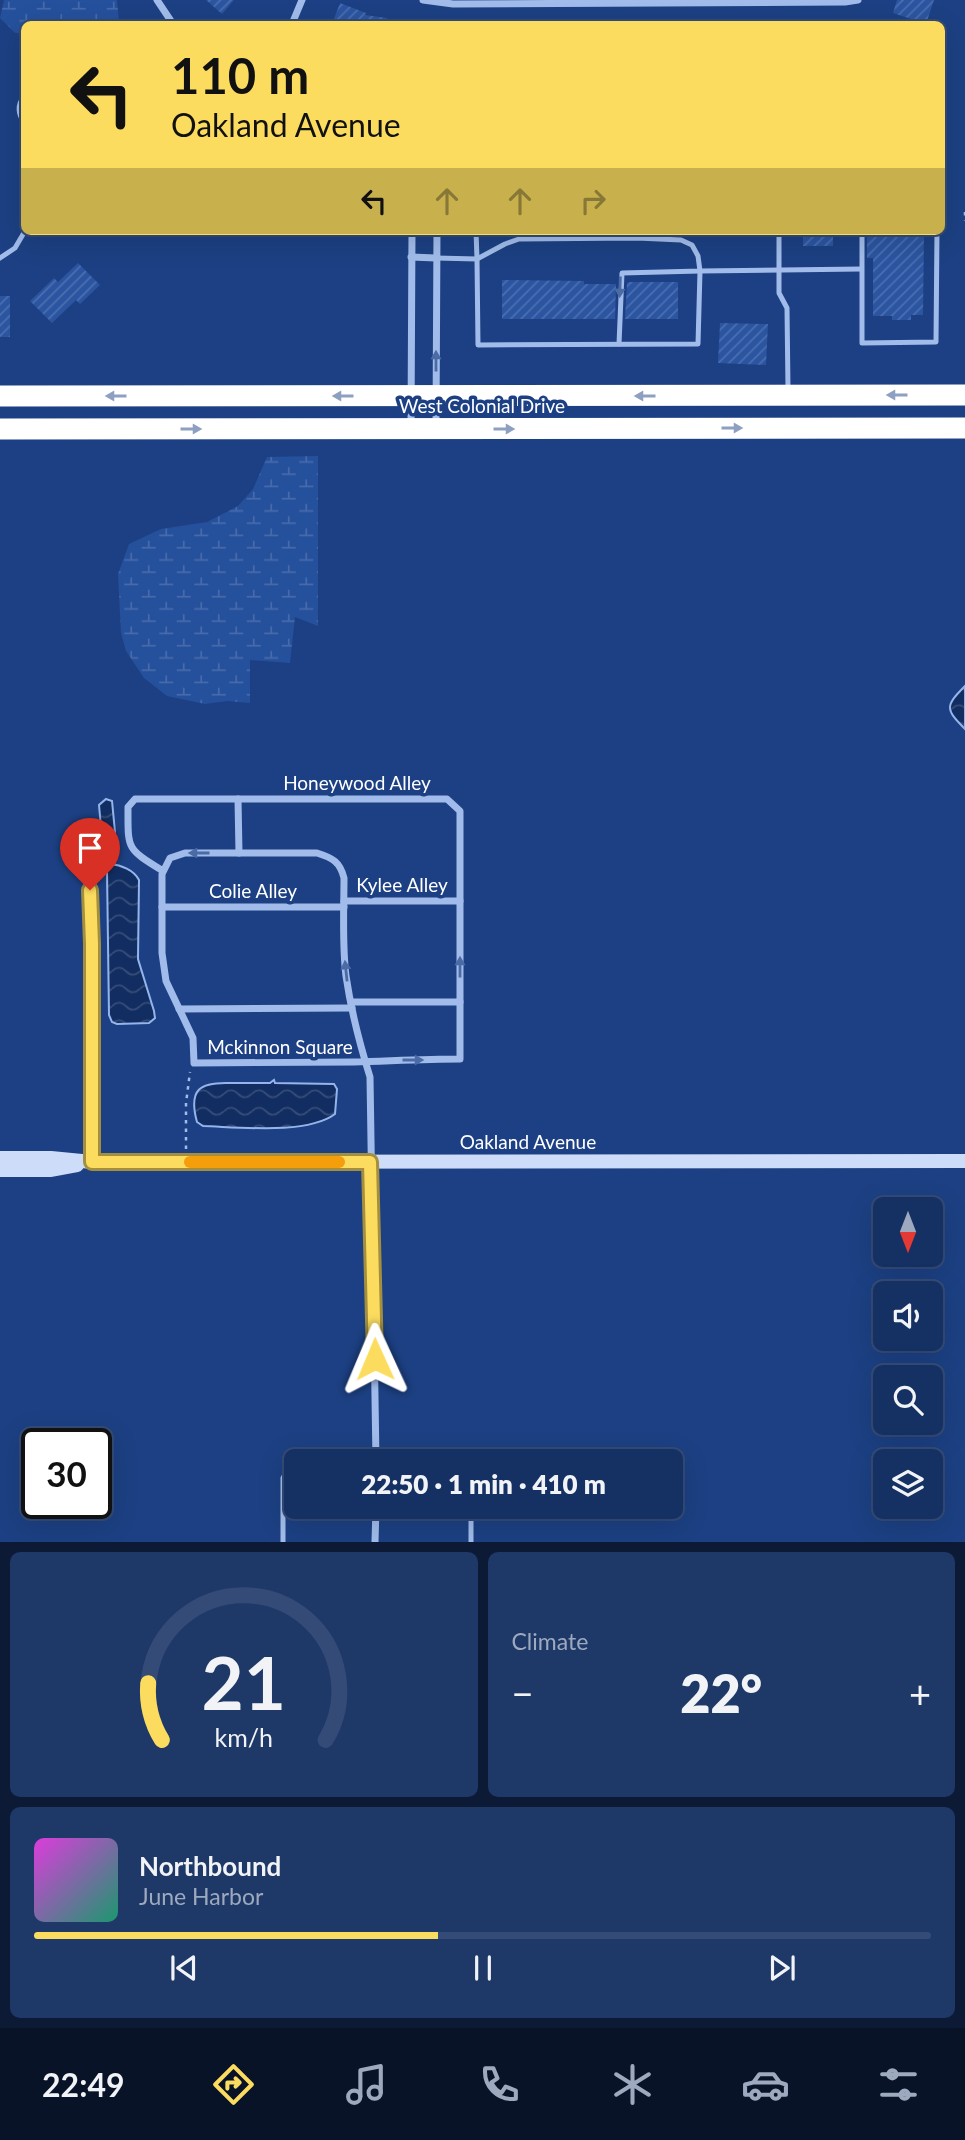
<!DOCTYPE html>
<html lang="en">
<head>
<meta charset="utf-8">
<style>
  :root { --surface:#153062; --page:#1e3868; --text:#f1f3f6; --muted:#9da9be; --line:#344b77; --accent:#fbdc5f }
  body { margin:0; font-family:Lato,sans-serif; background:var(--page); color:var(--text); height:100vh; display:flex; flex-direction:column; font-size:26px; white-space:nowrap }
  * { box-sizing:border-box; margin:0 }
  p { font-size:23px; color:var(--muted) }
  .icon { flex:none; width:38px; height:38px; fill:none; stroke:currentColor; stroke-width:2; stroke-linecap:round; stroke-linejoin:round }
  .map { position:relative; height:1542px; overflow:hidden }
  .panel { display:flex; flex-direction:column; gap:10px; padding:10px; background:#0c1a36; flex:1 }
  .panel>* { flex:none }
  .banner { position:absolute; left:21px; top:21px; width:924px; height:214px; border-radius:10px; box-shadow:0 7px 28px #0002,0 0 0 2px var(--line); background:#fbdc5f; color:#111; overflow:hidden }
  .needle { width:46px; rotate:180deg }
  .buttons { position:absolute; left:873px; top:1197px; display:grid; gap:14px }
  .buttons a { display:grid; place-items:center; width:70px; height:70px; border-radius:10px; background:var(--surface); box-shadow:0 7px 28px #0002,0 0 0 2px var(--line); font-size:35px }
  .speed { position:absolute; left:21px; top:1428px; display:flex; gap:14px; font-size:35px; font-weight:700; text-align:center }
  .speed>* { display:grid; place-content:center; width:91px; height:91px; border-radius:50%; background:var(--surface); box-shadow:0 7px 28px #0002,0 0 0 2px var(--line); line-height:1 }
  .speed .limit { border:4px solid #111; border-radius:10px; background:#fff; color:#111 }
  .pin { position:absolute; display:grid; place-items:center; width:60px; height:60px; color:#fff; margin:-72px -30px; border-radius:50% 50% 50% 0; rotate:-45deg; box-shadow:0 0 7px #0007 }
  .pin .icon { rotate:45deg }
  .me { position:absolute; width:77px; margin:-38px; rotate:359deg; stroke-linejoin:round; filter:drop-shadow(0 0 5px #0008) }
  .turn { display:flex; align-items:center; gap:24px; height:147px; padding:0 35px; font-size:32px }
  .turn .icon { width:91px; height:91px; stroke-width:2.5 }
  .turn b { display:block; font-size:49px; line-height:60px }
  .lanes { display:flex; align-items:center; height:66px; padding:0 35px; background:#0003; justify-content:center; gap:35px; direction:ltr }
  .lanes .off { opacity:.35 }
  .big { font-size:52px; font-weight:800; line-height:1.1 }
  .panel .widget { flex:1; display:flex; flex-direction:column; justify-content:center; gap:10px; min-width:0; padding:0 24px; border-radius:10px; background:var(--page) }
  .panel .dial { align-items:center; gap:0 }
  .dial svg { height:182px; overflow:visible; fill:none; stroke:var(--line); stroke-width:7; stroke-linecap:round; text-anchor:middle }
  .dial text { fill:var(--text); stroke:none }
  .song { display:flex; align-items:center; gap:21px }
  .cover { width:84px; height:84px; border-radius:10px; background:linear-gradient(135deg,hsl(300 70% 55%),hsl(160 70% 35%)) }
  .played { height:7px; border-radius:4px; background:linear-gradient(90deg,var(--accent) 45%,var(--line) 45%) }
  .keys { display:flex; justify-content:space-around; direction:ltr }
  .heat { display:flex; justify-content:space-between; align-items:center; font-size:38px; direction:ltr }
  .panel .tiles { flex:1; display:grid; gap:10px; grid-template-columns:1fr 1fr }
  .widget:last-child { grid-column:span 2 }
  .trip { position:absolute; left:284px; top:1449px; width:399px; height:70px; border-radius:10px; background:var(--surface); box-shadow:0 7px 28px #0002,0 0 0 2px var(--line); font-weight:800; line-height:70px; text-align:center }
  .tab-bar { display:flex; height:112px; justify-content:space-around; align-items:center; background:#081327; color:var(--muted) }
  .tab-bar .icon { width:49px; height:49px }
  .tab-bar .current { color:var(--accent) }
  .tab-bar b { font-size:32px; color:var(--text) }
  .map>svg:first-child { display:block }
  .wetland { fill:url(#wetland-marsh) }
  .water { fill:url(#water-waves); stroke:#94b5ec; stroke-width:2 }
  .building { fill:url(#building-hatch) }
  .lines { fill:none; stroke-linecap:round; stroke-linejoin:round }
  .path { stroke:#a1bcea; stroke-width:2.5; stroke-dasharray:3.5 5; stroke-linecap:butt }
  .lane { stroke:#a1bcea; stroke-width:5 }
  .street { stroke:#a1bcea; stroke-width:7 }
  .secondary { stroke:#cddcf8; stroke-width:14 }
  .highway { stroke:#fff; stroke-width:21 }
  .oneway { fill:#4b6ba7 }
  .oneway2 { fill:#8ea0c1 }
  .route-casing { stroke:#a38f3e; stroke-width:18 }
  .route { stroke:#fbdc5f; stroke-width:12 }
  .slow { stroke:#f59e0b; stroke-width:12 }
  .labels { text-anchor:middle; stroke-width:7; stroke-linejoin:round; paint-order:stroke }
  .street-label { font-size:19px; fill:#fff; stroke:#1c4083 }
</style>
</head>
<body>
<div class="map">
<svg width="965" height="1542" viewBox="0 0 965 1542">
  <defs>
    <pattern id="wetland-marsh" width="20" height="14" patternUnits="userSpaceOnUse" patternTransform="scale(1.75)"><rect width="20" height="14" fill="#25509c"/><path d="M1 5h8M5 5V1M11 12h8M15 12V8" fill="none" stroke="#466aab"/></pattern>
    <pattern id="water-waves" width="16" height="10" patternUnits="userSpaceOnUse" patternTransform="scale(1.75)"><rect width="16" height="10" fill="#122d61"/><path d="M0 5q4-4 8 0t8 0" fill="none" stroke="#364c79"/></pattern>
    <pattern id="building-hatch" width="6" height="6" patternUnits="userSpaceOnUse" patternTransform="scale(1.75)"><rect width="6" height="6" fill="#2b55a1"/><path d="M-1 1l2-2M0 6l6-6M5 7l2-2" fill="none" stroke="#4b6eaf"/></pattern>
  </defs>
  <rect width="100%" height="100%" fill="#1c4083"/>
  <g class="wetland">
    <path d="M4,0H117L119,22L114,24H24V35L14,32L0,18Z"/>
    <path d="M318,456V626L295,617L290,663L250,660V703L227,701L205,704L167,696L144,678L126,651L121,633L118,574L129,544L161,529L207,522L238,506L253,489L267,457Z"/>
  </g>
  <g class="water">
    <path d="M965,686V729C945,709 945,706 965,686Z"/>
    <path d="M106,799L112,801L115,832L112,844H107L102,839L99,805Z"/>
    <path d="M110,864C121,865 134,870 139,880L138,959L154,1011L155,1018L149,1023L117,1024L112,1022L109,1015L107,871Z"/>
    <path d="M274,1080L275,1083L334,1084L337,1089L335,1114C307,1135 238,1127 203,1126L197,1122C188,1089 200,1082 230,1083C244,1083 257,1083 270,1083Z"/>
  </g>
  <g class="building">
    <path d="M206,0H234L222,14Z"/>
    <path d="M897,0H934L926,24L893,13Z"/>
    <path d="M340,3L366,13L365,15L387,18L386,24H332Z"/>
    <rect x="803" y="231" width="30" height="15"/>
    <path d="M867,231H924L923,315H911V320H892V316H873V258H867Z"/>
    <path d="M78,263L100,285L80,304L76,300L52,323L30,301L54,278L58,282Z"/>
    <path d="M502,280L584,281V284H616L615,319H502Z"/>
    <path d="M629,282H678V319H625L627,283Z"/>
    <rect x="0" y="296" width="10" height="41"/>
    <path d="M720,323L768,324L766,365L718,363Z"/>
  </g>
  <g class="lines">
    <g class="path">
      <path d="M965,212V221"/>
      <path d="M186,1149V1103L190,1072"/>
    </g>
    <g class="lane">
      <path d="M24,97C17,105 18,114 24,122"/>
      <path d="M476,231L477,259L505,244L519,239L637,238L681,240L692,245L698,256L700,271L622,273L619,344"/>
      <path d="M779,231V293L787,308L788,389"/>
      <path d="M862,231V343L936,342L937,231"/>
      <path d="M0,258L15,248L25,231"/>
      <path d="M436,258L477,259L478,345L698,344L700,271L861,269"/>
      <path d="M471,1507V1542"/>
      <path d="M283,1542V1478L287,1471L296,1470"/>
    </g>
    <g class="street">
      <path d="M157,0L173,24"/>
      <path d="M423,0L453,4L845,2L858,0"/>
      <path d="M292,24L302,0"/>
      <path d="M411,257L436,258"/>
      <path d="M436,425L437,231"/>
      <path d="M411,426L412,231"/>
      <path d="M238,799L239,853"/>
      <path d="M87,837L92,944V1162"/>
      <path d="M163,871C126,848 128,850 128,807L135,799H447L460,811V1059C425,1059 390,1061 354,1062L194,1063L193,1038L166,981L162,953V874L170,858L185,853H317C333,858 340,862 344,878C344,910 342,944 346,976C351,1010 360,1045 370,1077L376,1461"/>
      <path d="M344,901H460"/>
      <path d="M162,907H344"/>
      <path d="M351,1002H460"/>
      <path d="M179,1009L352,1008"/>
      <path d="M375,1542L376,1507"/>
    </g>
    <g class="secondary">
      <path d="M0,1158H51L92,1162L965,1161"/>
      <path d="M0,1170H50L77,1165"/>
    </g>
    <g class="highway">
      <path d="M0,396L965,395"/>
      <path d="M0,429L965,428"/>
    </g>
  </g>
  <defs><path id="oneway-solid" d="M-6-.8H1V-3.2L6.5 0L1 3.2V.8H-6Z" transform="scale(1.75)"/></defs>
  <g class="oneway">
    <use href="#oneway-solid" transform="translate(620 287) rotate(92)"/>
    <use href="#oneway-solid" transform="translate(436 361) rotate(-90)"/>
    <use href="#oneway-solid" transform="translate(199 853) rotate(180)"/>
    <use href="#oneway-solid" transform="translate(460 967) rotate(-90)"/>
    <use href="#oneway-solid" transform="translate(346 971) rotate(-96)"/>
    <use href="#oneway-solid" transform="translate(413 1060)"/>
  </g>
  <g class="oneway2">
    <use href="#oneway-solid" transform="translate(897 395) rotate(180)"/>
    <use href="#oneway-solid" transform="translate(116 396) rotate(-180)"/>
    <use href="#oneway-solid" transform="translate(343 396) rotate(-180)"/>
    <use href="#oneway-solid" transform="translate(645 396) rotate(180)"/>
    <use href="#oneway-solid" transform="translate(732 428)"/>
    <use href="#oneway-solid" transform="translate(191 429)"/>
    <use href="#oneway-solid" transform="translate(504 429)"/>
  </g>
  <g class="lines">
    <defs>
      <path id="route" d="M90,890L92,944V1162H370L375,1359"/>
    </defs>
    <use href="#route" class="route-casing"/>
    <use href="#route" class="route"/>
    <path class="slow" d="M190,1162H339"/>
  </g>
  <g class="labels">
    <g class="street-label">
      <text x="482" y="413">West Colonial Drive</text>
      <text x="357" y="790">Honeywood Alley</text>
      <text x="402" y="892">Kylee Alley</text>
      <text x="253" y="898">Colie Alley</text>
      <text x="280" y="1054">Mckinnon Square</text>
      <text x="528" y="1149">Oakland Avenue</text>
    </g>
  </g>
</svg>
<div class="buttons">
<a><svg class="needle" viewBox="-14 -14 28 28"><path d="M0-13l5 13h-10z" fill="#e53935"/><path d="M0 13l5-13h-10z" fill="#9da9be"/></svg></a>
<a><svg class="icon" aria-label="sound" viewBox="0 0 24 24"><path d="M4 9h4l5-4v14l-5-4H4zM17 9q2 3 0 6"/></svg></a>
<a><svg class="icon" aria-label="search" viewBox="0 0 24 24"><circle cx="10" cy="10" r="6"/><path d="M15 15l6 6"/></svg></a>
<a><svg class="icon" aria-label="layers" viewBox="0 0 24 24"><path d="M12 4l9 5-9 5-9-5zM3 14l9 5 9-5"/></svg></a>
</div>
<div class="speed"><div class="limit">30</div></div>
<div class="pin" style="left:90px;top:890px;background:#d93025"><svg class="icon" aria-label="arrive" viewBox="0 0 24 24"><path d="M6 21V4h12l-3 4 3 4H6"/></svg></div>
<svg class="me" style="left:375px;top:1359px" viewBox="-20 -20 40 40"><path d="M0-17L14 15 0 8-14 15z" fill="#fbdc5f" stroke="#fff" stroke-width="4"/></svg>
<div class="trip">22:50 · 1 min · 410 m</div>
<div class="banner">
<div class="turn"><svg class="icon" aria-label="left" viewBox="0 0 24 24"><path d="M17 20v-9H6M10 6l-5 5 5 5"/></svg><div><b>110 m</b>Oakland Avenue</div></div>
<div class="lanes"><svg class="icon" aria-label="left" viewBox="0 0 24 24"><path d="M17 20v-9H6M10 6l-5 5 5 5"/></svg><svg class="icon off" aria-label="ahead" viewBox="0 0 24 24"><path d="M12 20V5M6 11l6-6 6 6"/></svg><svg class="icon off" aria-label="ahead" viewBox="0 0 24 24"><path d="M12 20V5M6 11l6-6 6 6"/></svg><svg class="icon off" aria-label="right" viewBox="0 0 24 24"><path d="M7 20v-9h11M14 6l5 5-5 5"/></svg></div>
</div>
</div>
<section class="panel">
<div class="tiles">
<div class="widget dial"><svg viewBox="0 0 100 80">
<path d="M14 69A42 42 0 1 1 86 69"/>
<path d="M14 69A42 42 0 0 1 8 44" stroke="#fbdc5f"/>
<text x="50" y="56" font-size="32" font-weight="700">21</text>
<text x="50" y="72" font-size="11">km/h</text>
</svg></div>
<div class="widget"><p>Climate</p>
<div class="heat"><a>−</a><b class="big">22°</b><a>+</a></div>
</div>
<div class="widget">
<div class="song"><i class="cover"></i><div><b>Northbound</b><p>June Harbor</p></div></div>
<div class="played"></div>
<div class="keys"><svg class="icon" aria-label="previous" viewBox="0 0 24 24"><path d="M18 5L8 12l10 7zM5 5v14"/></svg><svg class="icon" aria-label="pause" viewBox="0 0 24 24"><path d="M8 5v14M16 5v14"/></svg><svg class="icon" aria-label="next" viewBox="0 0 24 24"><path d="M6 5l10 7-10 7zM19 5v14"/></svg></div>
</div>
</div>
</section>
<nav class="tab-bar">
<b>22:49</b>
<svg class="icon current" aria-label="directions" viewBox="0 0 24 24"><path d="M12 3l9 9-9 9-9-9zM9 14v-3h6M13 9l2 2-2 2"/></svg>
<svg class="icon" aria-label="music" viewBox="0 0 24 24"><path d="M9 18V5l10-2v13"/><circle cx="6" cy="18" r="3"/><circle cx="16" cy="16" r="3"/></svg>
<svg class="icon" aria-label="phone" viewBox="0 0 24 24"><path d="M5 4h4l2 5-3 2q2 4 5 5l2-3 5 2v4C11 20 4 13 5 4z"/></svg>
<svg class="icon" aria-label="climate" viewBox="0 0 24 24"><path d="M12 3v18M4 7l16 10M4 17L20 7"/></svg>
<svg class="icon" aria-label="car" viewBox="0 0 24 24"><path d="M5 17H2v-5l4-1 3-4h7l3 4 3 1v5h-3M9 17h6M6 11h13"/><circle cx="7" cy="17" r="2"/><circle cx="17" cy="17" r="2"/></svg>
<svg class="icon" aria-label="filters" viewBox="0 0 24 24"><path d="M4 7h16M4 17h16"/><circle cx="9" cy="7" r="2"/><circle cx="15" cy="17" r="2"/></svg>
</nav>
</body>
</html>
